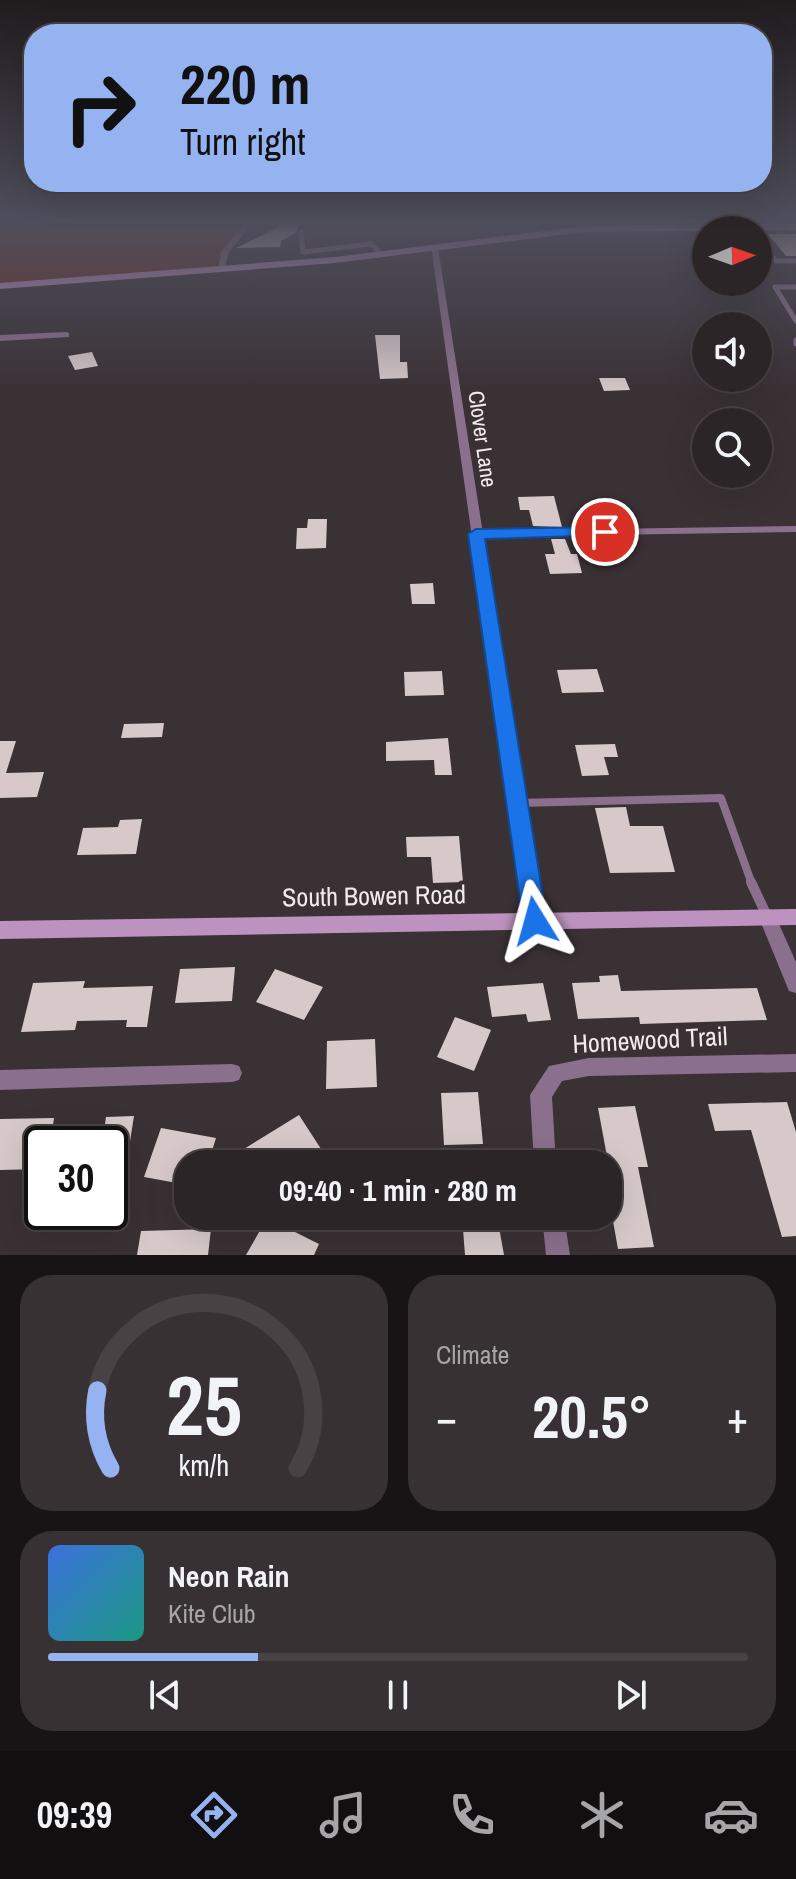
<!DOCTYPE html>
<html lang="en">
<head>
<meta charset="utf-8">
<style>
  :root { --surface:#2c2528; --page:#383134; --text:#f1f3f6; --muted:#a6a5a8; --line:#484245; --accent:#95b2f1 }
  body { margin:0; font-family:"Archivo Narrow",sans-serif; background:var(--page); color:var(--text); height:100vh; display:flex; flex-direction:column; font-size:30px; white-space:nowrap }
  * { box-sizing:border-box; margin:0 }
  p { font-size:26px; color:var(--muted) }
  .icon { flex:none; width:44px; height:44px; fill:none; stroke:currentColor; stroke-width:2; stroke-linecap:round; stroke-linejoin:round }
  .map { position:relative; height:1255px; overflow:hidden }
  .drawer { display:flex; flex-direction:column; gap:20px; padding:20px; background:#181416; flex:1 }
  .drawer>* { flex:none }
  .top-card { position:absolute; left:24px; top:24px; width:748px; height:168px; border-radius:32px; box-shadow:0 8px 32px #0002,0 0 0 2px var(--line); background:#95b2f1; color:#111; overflow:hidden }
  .needle { width:52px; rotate:88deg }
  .controls { position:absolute; left:692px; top:216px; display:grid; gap:16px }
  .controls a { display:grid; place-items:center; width:80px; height:80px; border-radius:50%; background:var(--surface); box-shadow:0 8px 32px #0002,0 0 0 2px var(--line); font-size:40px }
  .speed { position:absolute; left:24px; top:1126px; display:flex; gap:16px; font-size:40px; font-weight:700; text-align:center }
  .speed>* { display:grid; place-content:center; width:104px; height:104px; border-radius:50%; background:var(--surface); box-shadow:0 8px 32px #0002,0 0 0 2px var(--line); line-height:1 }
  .speed .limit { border:4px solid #111; border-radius:12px; background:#fff; color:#111 }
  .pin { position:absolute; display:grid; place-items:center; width:68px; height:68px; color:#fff; margin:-34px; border:4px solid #fff; border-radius:50%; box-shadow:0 2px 8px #0007 }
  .me { position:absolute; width:88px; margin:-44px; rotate:352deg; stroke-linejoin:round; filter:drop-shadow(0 0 6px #0008) }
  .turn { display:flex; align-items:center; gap:28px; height:168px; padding:0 24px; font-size:36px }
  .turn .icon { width:104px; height:104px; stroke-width:2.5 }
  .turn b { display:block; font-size:56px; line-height:68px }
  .big { font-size:60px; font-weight:700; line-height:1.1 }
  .drawer .widget { flex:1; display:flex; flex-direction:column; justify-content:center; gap:12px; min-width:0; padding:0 28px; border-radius:32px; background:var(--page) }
  .drawer .dial { align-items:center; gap:0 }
  .dial svg { height:208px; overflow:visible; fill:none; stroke:var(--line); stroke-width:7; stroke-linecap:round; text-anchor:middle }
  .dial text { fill:var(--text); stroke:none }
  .song { display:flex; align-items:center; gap:24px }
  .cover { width:96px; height:96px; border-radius:12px; background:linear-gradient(135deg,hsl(220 70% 55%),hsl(170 70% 35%)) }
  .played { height:8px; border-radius:4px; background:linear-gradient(90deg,var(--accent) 30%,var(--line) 30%) }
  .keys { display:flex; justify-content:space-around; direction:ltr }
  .heat { display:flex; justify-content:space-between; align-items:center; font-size:44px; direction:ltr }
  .drawer .tiles { flex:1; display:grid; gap:20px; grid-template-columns:1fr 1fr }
  .widget:last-child { grid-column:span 2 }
  .trip { position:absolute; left:174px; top:1150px; width:448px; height:80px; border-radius:32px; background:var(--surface); box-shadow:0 8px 32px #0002,0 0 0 2px var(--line); font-weight:700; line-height:80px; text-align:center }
  .dock { display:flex; height:128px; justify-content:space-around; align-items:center; background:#120f10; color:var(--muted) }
  .dock .icon { width:56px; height:56px }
  .dock .on { color:var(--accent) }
  .dock b { font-size:36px; color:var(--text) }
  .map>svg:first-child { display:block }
  .green { fill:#6b2f23 }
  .building { fill:#d7c9ca }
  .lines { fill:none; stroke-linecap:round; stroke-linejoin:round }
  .lane-far3 { stroke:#8b708d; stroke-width:5 }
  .lane-far2 { stroke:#8b708d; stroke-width:6 }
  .lane-far1 { stroke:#8b708d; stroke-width:8 }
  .lane { stroke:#8b708d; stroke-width:10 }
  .street { fill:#8b708d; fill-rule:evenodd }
  .secondary { fill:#bd92c0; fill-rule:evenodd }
  .route { fill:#1a73e8; stroke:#114b97; stroke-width:2 }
  .labels { text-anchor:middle; stroke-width:8; stroke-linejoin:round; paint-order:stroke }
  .street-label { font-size:22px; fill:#f1ebee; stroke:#3a3135 }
  .near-street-label { font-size:26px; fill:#f1ebee; stroke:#3a3135 }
</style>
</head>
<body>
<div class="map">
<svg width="796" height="1255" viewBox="0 0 796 1255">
  <rect width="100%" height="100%" fill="#3a3135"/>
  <path class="green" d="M0,220H246L221,253L216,268L0,285Z"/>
  <g class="building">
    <path d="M279,220H301L296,233L281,241L280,247L236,248L277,228Z"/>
    <path d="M768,234H796V256H786Z"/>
    <path d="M375,335H400V362H407L408,378L380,379Z"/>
    <path d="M92,352L98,366L75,370L68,356Z"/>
    <path d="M599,378H625L630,390L604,391Z"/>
    <path d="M554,496L562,527L533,526L529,510H520L518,497Z"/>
    <path d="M308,519H327L326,548L296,549L297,528H307Z"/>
    <path d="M551,539H565L571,554H577L582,573L550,574L545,554H555Z"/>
    <path d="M433,583L435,604H412L410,584Z"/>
    <path d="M597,669L604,692L562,693L557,670Z"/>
    <path d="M442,671L444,695L405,696L404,672Z"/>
    <path d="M164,723L162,737L121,738L124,724Z"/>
    <path d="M448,738L452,775H435L434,760L386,761V742Z"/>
    <path d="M0,741H16L6,773L44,772L37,797L0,798Z"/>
    <path d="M615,744L618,757H604L609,775L582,776L575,745Z"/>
    <path d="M626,807L630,826H663L675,872L610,873L595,808Z"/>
    <path d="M142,819L136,854L77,855L83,828L118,827L120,820Z"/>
    <path d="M459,836L463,882L433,883L431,857H407L406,837Z"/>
    <path d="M235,967L232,1001L175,1003L180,969Z"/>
    <path d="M275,969L323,987L304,1020L256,1002Z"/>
    <path d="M618,975L621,991L757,988L767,1020L640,1024L639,1017L578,1019L572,983L600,982L599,976Z"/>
    <path d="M85,981L83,988L153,986L147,1027H126L127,1020L77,1021L75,1030L21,1032L33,983Z"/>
    <path d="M543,983L551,1020L528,1022L526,1014L492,1017L487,987Z"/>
    <path d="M455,1017L491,1030L474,1071L437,1057Z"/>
    <path d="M375,1039L377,1087L326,1089L327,1041Z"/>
    <path d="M478,1092L483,1144L444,1145L441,1093Z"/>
    <path d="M787,1102L796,1132V1236L782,1237L751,1130L715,1131L708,1104Z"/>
    <path d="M635,1106L648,1167H638L654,1247L618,1249L608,1193L611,1178L598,1108Z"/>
    <path d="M299,1115L323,1152L304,1164H253L244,1149Z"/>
    <path d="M134,1116L126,1167L110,1168V1144H42V1169L0,1170V1119L54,1118L53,1125L105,1124L106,1117Z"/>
    <path d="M161,1128L216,1138L208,1164H188V1185L144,1177Z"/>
    <path d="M462,1216H497L504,1255H465Z"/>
    <path d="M267,1218L319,1244L314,1255H246Z"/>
    <path d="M211,1229L208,1255H137L141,1231Z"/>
  </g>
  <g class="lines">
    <g class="lane-far3">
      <path d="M706,220L709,227"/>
      <path d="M749,220L754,227"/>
      <path d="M780,220L786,227"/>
      <path d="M301,232L303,252L371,244L381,254"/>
      <path d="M758,238L776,261H796"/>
      <path d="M796,287H775L796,321"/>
      <path d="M796,340V344"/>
    </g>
    <path class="lane-far2" d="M476,534L796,529"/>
    <path class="lane-far1" d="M518,803L721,798L752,884"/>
    <path class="lane" d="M751,882L767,916"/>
    <g class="street">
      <path d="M247,220H255L229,252L224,271H218L221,252Z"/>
      <path d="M431,246L438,248L544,921L542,926L535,928L528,926L526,921Z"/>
      <path d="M66,332L69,333V337L0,341V335Z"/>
      <path d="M768,911L774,913L796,962V993L789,991L759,918L762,913Z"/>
      <path d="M796,1054V1072L589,1076L562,1081L552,1097L556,1164H534L530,1095L549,1066L589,1058Z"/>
      <path d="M232,1064L239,1066L242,1073L239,1080L232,1082L0,1090V1070Z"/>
      <path d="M542,1216H564L570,1255H546Z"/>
    </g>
    <g class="secondary">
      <path d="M796,224V230L584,232L335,263L0,289V283L335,257L584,226Z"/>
      <path d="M796,909V925L0,939V921Z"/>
    </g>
  </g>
  <linearGradient id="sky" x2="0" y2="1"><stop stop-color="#201b1d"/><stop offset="0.56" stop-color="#4f4e5c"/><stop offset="1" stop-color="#4f4e5c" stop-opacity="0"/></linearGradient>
  <rect width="796" height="395" fill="url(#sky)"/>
  <path class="route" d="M605,527L611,529V535L485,539L547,921L543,928L535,931L526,928L523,921L468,534L476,529Z"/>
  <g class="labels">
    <g class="street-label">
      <text transform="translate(483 439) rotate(82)" y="8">Clover Lane</text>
    </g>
    <g class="near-street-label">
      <text transform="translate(374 896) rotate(-1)" y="9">South Bowen Road</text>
      <text transform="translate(650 1040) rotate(-3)" y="9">Homewood Trail</text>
    </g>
  </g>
</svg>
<div class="controls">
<a><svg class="needle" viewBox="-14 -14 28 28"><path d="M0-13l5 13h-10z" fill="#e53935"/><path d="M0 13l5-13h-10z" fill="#a6a5a8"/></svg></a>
<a><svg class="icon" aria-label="sound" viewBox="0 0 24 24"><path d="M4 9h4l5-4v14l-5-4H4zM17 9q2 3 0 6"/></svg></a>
<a><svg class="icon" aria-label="search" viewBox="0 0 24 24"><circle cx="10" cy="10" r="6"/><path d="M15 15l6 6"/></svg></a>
</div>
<div class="speed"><div class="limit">30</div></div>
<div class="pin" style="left:605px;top:532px;background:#d93025"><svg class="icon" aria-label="arrive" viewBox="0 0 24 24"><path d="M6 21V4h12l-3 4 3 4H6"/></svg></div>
<svg class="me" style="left:535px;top:921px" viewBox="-20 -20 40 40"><path d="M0-17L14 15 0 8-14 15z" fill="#1a73e8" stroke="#fff" stroke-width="4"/></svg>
<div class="trip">09:40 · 1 min · 280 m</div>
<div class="top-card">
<div class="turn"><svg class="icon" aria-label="right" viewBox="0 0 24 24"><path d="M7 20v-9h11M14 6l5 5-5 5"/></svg><div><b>220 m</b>Turn right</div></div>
</div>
</div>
<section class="drawer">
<div class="tiles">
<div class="widget dial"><svg viewBox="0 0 100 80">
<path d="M14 69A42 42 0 1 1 86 69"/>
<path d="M14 69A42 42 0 0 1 9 39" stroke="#95b2f1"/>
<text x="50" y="56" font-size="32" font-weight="700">25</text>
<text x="50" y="72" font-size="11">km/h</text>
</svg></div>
<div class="widget"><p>Climate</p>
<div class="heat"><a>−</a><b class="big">20.5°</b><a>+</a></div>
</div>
<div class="widget">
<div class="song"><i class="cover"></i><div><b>Neon Rain</b><p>Kite Club</p></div></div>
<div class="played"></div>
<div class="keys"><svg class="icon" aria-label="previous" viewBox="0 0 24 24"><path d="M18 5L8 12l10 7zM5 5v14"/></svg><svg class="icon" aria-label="pause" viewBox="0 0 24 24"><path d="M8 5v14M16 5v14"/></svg><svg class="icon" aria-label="next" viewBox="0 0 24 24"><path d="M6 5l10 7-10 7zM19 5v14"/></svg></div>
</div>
</div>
</section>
<nav class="dock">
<b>09:39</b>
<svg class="icon on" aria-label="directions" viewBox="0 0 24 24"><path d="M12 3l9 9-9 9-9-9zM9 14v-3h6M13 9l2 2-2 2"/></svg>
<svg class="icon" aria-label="music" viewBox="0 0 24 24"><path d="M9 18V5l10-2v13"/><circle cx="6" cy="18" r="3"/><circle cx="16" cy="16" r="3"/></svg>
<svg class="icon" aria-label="phone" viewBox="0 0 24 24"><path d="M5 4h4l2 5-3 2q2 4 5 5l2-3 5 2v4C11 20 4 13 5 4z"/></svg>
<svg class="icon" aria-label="climate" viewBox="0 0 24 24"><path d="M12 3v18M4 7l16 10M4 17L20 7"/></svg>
<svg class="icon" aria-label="car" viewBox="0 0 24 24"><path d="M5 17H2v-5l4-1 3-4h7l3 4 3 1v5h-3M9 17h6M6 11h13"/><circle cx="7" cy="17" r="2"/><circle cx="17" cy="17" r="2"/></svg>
</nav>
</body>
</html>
